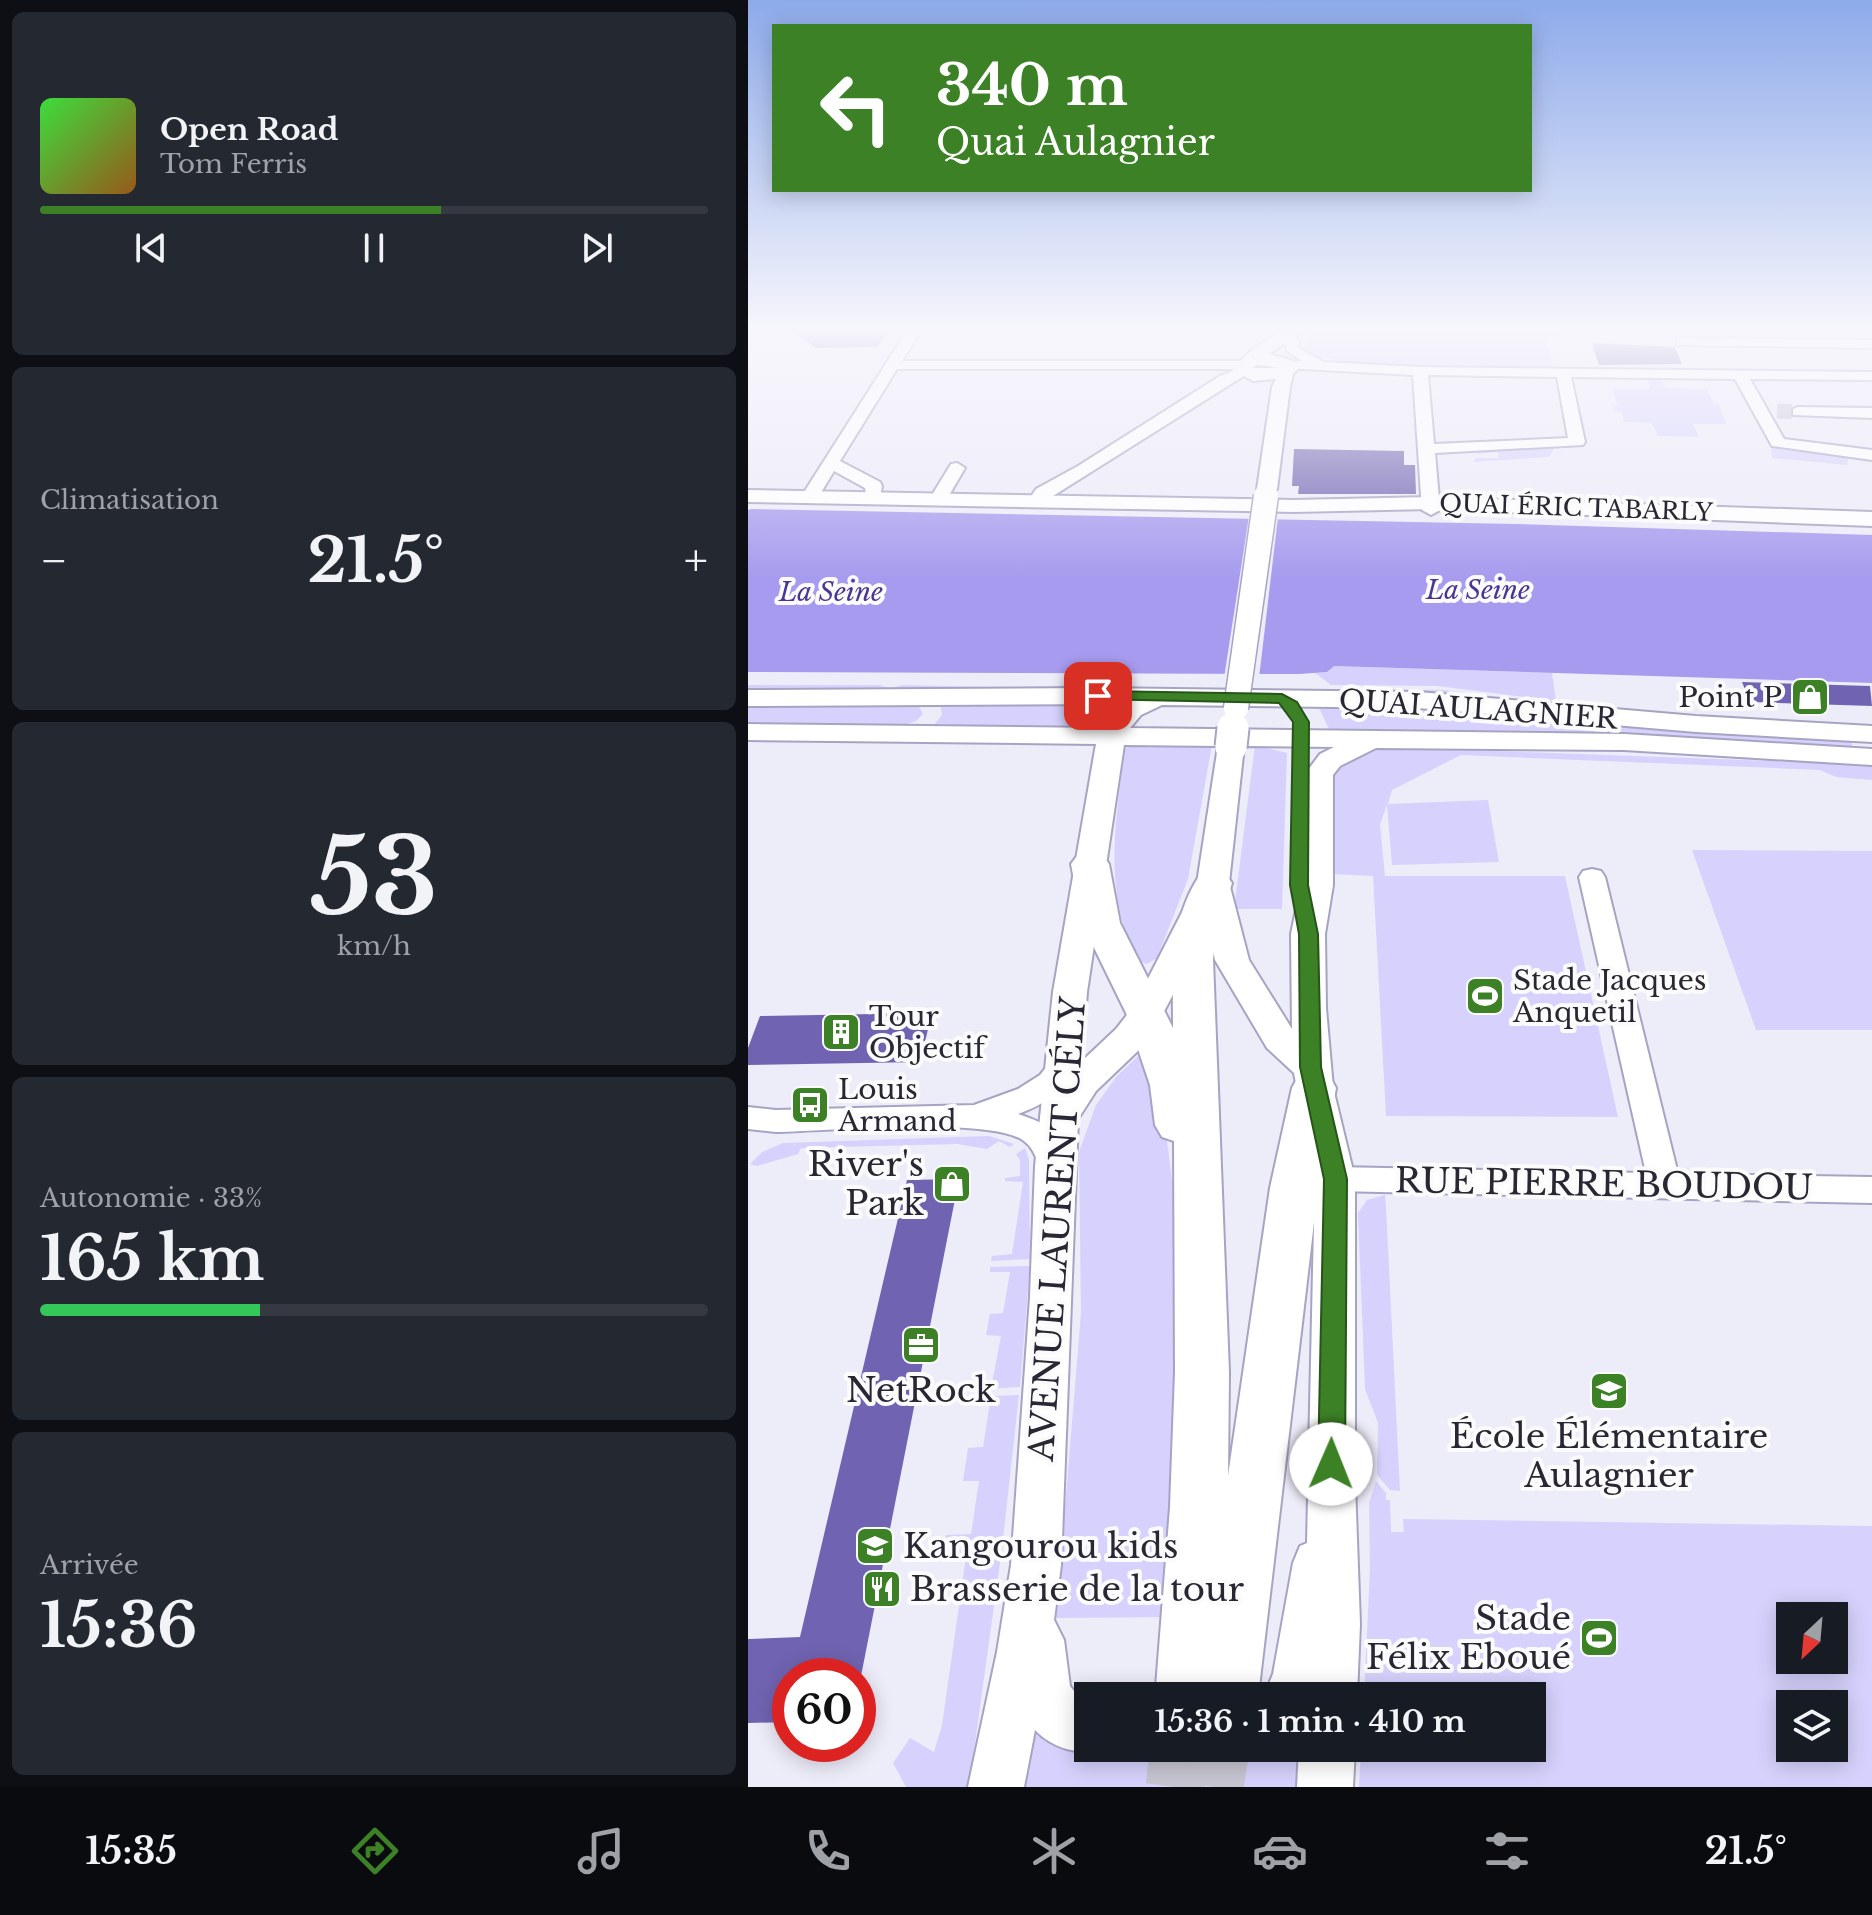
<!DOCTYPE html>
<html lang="fr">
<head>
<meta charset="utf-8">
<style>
  :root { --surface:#171b24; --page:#242831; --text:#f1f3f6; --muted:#9ea1a6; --line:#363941; --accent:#3c8125 }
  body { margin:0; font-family:"Libre Baskerville",serif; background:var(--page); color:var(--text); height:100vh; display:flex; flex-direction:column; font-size:30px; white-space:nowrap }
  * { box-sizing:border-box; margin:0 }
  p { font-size:26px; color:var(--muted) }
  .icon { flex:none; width:44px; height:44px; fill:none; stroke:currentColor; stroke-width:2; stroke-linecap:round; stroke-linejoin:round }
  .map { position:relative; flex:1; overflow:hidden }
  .drawer { display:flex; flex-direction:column; gap:12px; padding:12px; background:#0d0f14; width:748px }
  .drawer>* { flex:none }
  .top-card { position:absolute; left:24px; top:24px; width:760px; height:168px; border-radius:0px; box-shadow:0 4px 20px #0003; background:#3c8125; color:#fff; overflow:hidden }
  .needle { width:52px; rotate:206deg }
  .buttons { position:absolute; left:1028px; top:1602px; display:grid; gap:16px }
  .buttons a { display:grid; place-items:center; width:72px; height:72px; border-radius:0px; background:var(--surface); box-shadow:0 4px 20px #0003; font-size:40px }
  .speed { position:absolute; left:24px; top:1658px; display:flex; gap:16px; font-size:40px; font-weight:700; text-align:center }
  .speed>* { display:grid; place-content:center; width:104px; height:104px; border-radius:50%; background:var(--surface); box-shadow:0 4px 20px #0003; line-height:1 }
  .speed .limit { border:12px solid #d22; background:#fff; color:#111 }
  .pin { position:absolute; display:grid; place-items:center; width:68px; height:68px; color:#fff; margin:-34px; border-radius:16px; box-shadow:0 4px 12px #0006 }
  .me { position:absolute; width:88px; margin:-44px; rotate:1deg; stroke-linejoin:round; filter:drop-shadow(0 0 6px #0008) }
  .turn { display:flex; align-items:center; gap:28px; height:168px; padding:0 32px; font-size:36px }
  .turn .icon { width:104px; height:104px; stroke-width:2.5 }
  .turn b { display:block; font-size:56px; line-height:68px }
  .big { font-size:60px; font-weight:700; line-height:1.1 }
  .drawer .card { flex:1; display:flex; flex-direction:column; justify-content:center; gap:12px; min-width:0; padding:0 28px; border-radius:12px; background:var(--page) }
  .drawer .dial { align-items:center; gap:0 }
  .dial b { font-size:104px; line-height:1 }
  .song { display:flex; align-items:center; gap:24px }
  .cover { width:96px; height:96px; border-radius:12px; background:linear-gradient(135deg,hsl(120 70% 55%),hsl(30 70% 35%)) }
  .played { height:8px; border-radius:4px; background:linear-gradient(90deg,var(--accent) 60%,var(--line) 60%) }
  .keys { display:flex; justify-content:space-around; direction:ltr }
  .heat { display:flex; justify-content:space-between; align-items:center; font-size:44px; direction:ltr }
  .charge { height:12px; border-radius:6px; background:linear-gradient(90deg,#34c759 33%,var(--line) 0) }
  .trip { position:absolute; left:326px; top:1682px; width:472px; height:80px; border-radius:0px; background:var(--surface); box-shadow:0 4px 20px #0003; font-weight:700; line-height:80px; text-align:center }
  .tab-bar { display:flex; height:128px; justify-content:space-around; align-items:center; background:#090b0e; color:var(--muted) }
  .tab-bar .icon { width:56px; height:56px }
  .tab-bar .on { color:var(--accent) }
  .tab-bar b { font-size:36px; color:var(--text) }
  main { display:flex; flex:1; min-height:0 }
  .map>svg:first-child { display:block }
  .green { fill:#d6d2fd; fill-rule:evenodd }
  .water { fill:#a69bee }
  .pier { fill:#edecf9 }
  .building { fill:#7064b2 }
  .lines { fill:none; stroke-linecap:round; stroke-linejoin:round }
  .minor-tunnel { stroke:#c6c5d1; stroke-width:15; stroke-dasharray:15 8; stroke-linecap:butt }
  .highway-tunnel { stroke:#c6c5d1; stroke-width:59; stroke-dasharray:59 30; stroke-linecap:butt }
  .minor-casing { stroke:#a6a4c3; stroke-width:4 }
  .major-casing { stroke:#a6a4c3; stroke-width:4 }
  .highway-casing { stroke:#a6a4c3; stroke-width:4 }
  .minor { fill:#fff; fill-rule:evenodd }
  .major { fill:#fff; fill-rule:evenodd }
  .highway { fill:#fff; fill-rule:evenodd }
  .major-bridge-far2-casing { stroke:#a6a4c3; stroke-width:21; stroke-linecap:butt }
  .major-bridge-far1-casing { stroke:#a6a4c3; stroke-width:27; stroke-linecap:butt }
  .major-bridge-casing { stroke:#a6a4c3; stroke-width:35; stroke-linecap:butt }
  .major-bridge-far2 { stroke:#fff; stroke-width:19 }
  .major-bridge-far1 { stroke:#fff; stroke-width:24 }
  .major-bridge { stroke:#fff; stroke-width:31 }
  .route { fill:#3c8125; stroke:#275418; stroke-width:2 }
  .labels { text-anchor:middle; stroke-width:8; stroke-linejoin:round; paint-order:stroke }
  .far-street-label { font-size:24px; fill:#282733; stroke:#fbfbfb }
  .far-water-label { font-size:26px; font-style:italic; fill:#4b3594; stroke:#fbfbfb }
  .poi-label { font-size:28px; fill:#282733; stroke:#fbfbfb; text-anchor:start }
  .street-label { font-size:28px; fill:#282733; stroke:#fbfbfb }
  .near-poi-label { font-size:34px; fill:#282733; stroke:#fbfbfb; text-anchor:end }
  .near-street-label { font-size:34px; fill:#282733; stroke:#fbfbfb }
</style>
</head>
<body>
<main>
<section class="drawer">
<div class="card">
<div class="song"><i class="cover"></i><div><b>Open Road</b><p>Tom Ferris</p></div></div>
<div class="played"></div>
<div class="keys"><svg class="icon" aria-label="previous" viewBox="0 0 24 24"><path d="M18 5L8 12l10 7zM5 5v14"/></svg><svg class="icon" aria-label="pause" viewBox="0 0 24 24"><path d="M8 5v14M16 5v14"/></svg><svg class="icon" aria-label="next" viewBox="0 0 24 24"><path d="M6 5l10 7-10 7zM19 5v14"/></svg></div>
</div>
<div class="card"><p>Climatisation</p>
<div class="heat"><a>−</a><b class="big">21.5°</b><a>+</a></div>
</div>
<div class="card dial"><b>53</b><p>km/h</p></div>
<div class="card"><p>Autonomie · 33%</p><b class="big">165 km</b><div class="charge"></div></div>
<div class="card"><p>Arrivée</p><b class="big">15:36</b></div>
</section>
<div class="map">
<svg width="1124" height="1787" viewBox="0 0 1124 1787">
  <rect width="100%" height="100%" fill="#edecf9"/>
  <g class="green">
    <path d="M573,329H811L814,337H797L806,368L613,365L562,355L557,346L562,336Z"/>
    <path d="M899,378L913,380L917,388L959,389L966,404H971L978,424H945L951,437L910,436L904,423L876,422L874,412L866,411L865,408L869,406L865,389H902Z"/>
    <path d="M807,447L801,457L725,462L728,458H751L749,452L729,454L731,451Z"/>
    <path d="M1023,448L1101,456L1099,465L1024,458Z"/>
    <path d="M585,666L804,673L808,701L690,686L583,685L567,673L579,672Z"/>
    <path d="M0,685H132L141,689L154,685L286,688L321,685L342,690L0,693Z"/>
    <path d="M575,689L696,690L863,711L572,692Z"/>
    <path d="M0,702L170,705L175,714L168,721L148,728L0,726Z"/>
    <path d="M281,702L290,705H342L338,728L185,726L194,715L192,704Z"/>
    <path d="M569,704H645L1102,737L1105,748L582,731Z"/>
    <path d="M385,745H464L440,879L409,958L399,964L389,961C355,888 367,826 377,749Z"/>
    <path d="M507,745L539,753L534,909H486Z"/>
    <path d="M666,748L1108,764L1124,765V780L1088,777L1072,770L713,755L644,790L640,804L740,800L751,862L644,865L639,805L632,824L637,876H817L870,1117L638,1116L625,876L585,874L584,780C599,750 636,748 666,748Z"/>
    <path d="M944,850L1124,851V1030H1008Z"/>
    <path d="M392,1054L416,1116L426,1197L428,1267L426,1617L308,1618L333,1313L331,1152L348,1105L368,1077Z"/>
    <path d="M241,1136L266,1144L262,1147L251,1141L239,1149L209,1144L53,1148L50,1154L9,1166L2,1164L14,1152L35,1143Z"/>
    <path d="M277,1148L281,1160L282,1259L243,1261L244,1256L264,1254L275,1182L257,1181V1178L272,1176V1160L268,1154Z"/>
    <path d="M637,1195L638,1207L652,1491L642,1490L629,1475L630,1423L617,1389L610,1213L619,1200Z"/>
    <path d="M282,1266L272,1387L222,1390L223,1384L244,1383L253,1336L238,1335L242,1314L255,1313L262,1272H242V1267Z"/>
    <path d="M271,1395L255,1539L197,1541L198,1535L223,1534L231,1481H215L220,1448L235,1447L242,1402H220L221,1397Z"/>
    <path d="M628,1481L638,1493V1500H642L643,1532H656L655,1519L1124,1526V1787H611L613,1748H784V1696H616L622,1569L621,1503ZM1042,1616H1086V1660H1042ZM1042,1704H1086V1748H1042Z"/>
    <path d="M254,1548L221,1787H158L145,1763L162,1738L186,1752L194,1725L218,1557H195L196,1550Z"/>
    <path d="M274,1718L340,1748H563L559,1787H264Z"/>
  </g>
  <path class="water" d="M3,509L768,524L1124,535V683L586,666L579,672L551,674L0,672V510Z"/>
  <path class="pier" d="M501,516L530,517L511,678H476Z"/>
  <g class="building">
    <path d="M41,329H142L129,347L68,348Z"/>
    <path d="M844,343L927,347L934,364L851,365Z"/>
    <path d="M546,449L656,451V465H667L668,494H550L551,486H544Z"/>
    <path d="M994,682L1122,686L1124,706L1002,702Z"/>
    <path d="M184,1013L172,1062L0,1065V1048L12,1016Z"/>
    <path d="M211,1179L113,1676H42V1722L0,1723V1639L52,1637L159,1180Z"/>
  </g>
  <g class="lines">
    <path class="minor-tunnel" d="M1029,411L1050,412"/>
    <g class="highway-tunnel">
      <path d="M427,1787L432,1748"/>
      <path d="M466,1787L472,1748"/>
    </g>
    <defs>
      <g id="minor">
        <path d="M160,329H174L154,361H494L499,362L501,365L498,368L502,372L289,506L280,501L288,489L330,466L472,376L489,369H149L92,461L132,482L134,486L131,503H119L117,488L86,471L68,501H56L53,497Z"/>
        <path d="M543,335L550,339L552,349L576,362L672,367L1124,372V380L1002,379L1036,439L1124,450V460L1024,446L987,379L823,377L837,442L835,445L687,453L692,510L683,515L674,510L665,375L536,368V362L554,361L539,351L536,339ZM680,375L809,377L820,438L686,444Z"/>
        <path d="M934,338L1124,340V348L929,345V339Z"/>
        <path d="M1050,407L1124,408V418L1045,415V409Z"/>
        <path d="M209,463L217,468L196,504L190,505L184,504L181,500L203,464Z"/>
        <path d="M844,869L853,871L857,877L930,1174L1124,1177V1203L587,1191L576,1188L571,1179L576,1170L587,1167L898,1173L831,877L835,871Z"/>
        <path d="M317,1053L328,1057L332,1064C317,1090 298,1104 270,1114C303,1125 311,1131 322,1164L317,1173L306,1176L295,1173C289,1162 287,1149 276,1141C244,1116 75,1131 28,1132L0,1129V1107L28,1110L226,1105L270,1089L292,1075L306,1057Z"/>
      </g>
      <g id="major">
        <path d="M538,329H558L521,354L543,360L551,368L545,374L542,387L529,489L519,495L509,489L524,387L528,379L505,381L483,369L510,345ZM510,365L531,368H504Z"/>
        <path d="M0,490L546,500L682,497L1124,512V526L682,509L546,512L0,502Z"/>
        <path d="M350,688L670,692L948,716L1124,726V742L948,732L670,708L414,705L393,715L382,728L876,734L1124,749V765L876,750L628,748L592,766L585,775V885L577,934L578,1008L585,1088L607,1179V1483L612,1624L609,1696H516L525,1674L545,1563L552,1546L559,1543L567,1179L546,1073L519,1048L467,960L460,928L411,1021L394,1047L348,1091L330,1119L313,1565L306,1620L316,1640L322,1686L331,1697L340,1699V1748H353C331,1757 303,1747 287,1730L276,1787H220L249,1652L263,1565L282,1297L287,1166L305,992L348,744L0,740V724L355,728L372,704L0,706V690ZM376,745L470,746L449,883L386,1006L368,1029L334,1061L339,992ZM496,746L586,747L572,754L557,774L553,885L543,934L544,1029L501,960L481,883Z"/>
        <path d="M551,1748H607L605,1787H549Z"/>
      </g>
      <path id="highway" d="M342,853L355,856L361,864L372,923L425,1028C425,976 421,920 452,875L465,872L478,875L484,883L467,938L465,960L481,1372L480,1476L522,1188L544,1088L550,1077L566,1072L582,1077L588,1088L570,1188L510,1696H412L408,1687L422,1507L427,1372L426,1141L414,1137L407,1125L402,1085L378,1013L334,923L323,864L329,856Z"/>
    </defs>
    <use href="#minor" class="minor-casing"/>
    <use href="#major" class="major-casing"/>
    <use href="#highway" class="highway-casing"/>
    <use href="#minor" class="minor"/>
    <use href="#major" class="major"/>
    <use href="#highway" class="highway"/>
    <defs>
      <path id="major-bridge-far2" d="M518,498L519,489"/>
      <path id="major-bridge-far1" d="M488,708L518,496"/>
      <path id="major-bridge" d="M483,747L485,728"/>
    </defs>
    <use href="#major-bridge-far2" class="major-bridge-far2-casing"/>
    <use href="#major-bridge-far1" class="major-bridge-far1-casing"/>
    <use href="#major-bridge" class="major-bridge-casing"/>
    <use href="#major-bridge-far2" class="major-bridge-far2"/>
    <use href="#major-bridge-far1" class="major-bridge-far1"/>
    <use href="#major-bridge" class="major-bridge"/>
  </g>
  <linearGradient id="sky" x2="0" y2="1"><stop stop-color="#8daaea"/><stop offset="0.57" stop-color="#f7f6fc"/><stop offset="1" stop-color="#f7f6fc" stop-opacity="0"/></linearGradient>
  <rect width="1124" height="579" fill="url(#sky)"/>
  <path class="route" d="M350,691L534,694L549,702L561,722L560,885L570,934L573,1067L599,1179L597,1464L593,1473L583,1476L574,1473L570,1464L576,1179L552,1067L551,934L542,885L545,722L531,703L345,699V693Z"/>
  <defs>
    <symbol id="shop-square" viewBox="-11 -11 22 22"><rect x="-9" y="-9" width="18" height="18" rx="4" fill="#3c8125" stroke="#fbfbfb"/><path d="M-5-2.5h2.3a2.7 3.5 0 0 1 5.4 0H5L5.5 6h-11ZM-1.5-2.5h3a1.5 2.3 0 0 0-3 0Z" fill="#fff"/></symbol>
    <symbol id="stadium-square" viewBox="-11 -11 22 22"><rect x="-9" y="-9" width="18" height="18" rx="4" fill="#3c8125" stroke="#fbfbfb"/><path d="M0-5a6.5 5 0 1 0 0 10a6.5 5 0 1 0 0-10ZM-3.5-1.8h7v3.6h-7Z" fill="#fff"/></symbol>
    <symbol id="building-square" viewBox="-11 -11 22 22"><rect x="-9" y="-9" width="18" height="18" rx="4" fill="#3c8125" stroke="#fbfbfb"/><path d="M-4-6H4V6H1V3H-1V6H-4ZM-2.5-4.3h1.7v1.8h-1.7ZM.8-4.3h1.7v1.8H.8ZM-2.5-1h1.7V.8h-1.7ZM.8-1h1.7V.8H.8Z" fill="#fff"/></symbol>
    <symbol id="bus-square" viewBox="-11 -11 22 22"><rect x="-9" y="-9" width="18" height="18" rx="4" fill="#3c8125" stroke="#fbfbfb"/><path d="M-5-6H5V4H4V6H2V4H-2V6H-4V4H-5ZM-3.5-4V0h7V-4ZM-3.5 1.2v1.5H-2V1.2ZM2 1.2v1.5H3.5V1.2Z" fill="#fff"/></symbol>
    <symbol id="office-square" viewBox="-11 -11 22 22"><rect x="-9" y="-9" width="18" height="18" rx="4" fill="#3c8125" stroke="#fbfbfb"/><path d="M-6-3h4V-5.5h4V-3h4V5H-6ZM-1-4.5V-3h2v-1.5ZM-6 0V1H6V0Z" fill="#fff"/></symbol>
    <symbol id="school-square" viewBox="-11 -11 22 22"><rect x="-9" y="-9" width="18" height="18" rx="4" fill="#3c8125" stroke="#fbfbfb"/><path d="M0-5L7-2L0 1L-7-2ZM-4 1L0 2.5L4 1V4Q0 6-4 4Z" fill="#fff"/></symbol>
    <symbol id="restaurant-square" viewBox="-11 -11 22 22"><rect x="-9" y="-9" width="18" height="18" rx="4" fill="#3c8125" stroke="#fbfbfb"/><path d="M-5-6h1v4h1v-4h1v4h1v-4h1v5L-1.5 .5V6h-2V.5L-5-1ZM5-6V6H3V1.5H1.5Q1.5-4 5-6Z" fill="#fff"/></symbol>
  </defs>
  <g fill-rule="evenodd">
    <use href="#shop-square" x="1040" y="675" width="44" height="44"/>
    <use href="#stadium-square" x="715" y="974" width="44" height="44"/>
    <use href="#building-square" x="71" y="1010" width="44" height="44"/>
    <use href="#bus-square" x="40" y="1083" width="44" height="44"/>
    <use href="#shop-square" x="182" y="1162" width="44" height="44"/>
    <use href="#office-square" x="151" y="1323" width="44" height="44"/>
    <use href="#school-square" x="839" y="1369" width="44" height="44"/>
    <use href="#school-square" x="105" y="1524" width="44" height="44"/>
    <use href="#restaurant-square" x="112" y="1567" width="44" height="44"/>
    <use href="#stadium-square" x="829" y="1616" width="44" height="44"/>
  </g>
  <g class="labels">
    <g class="far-street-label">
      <text transform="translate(828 508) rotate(2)" y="8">QUAI ÉRIC TABARLY</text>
    </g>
    <g class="far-water-label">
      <text x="730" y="599">La Seine</text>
      <text x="83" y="601">La Seine</text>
    </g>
    <g class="poi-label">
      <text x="1034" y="707" text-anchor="end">Point P</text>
      <text x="765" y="990">Stade Jacques<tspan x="765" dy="32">Anquetil</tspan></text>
      <text x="121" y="1026">Tour<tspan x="121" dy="32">Objectif</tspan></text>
      <text x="90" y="1099">Louis<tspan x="90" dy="32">Armand</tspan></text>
    </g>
    <g class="street-label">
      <text transform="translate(730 709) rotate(4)" y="10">QUAI AULAGNIER</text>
    </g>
    <g class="near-poi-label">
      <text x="176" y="1176">River's<tspan x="176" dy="39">Park</tspan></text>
      <text x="173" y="1402" text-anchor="middle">NetRock</text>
      <text x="861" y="1448" text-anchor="middle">École Élémentaire<tspan x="861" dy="39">Aulagnier</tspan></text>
      <text x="155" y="1558" text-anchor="start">Kangourou kids</text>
      <text x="162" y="1601" text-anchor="start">Brasserie de la tour</text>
      <text x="823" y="1630">Stade<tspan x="823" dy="39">Félix Eboué</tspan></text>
    </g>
    <g class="near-street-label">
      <text transform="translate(856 1184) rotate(1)" y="12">RUE PIERRE BOUDOU</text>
      <text transform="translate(309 1229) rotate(-86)" y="12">AVENUE LAURENT CÉLY</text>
    </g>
  </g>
</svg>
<div class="buttons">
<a><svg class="needle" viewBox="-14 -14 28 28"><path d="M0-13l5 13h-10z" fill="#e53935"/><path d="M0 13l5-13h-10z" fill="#9ea1a6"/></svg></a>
<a><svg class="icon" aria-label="layers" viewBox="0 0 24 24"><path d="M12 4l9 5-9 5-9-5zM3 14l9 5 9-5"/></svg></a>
</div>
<div class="speed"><div class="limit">60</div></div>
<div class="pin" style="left:350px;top:696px;background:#d93025"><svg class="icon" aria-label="arrive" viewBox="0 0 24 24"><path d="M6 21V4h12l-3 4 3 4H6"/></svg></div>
<svg class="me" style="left:583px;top:1464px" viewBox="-20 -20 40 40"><circle r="19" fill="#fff"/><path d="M0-13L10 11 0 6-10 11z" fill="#3c8125"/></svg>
<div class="trip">15:36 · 1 min · 410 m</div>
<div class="top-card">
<div class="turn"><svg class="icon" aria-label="left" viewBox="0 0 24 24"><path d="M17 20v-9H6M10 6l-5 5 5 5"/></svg><div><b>340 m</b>Quai Aulagnier</div></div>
</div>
</div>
</main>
<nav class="tab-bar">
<b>15:35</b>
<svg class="icon on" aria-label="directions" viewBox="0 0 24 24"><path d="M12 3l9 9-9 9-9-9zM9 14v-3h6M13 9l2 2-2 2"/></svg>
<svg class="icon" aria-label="music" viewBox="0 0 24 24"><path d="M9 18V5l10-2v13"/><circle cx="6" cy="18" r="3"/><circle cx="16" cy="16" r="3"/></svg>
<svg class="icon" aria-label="phone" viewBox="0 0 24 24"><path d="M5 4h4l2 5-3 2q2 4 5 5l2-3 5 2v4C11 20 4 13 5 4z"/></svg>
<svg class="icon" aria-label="climate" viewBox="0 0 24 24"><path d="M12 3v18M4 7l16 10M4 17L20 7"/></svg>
<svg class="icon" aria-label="car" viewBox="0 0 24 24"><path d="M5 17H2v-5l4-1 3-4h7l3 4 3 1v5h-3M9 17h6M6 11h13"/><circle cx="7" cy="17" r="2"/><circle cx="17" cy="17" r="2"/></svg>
<svg class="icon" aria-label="filters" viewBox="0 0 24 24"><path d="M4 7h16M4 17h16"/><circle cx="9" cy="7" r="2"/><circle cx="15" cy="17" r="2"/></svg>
<b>21.5°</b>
</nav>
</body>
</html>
